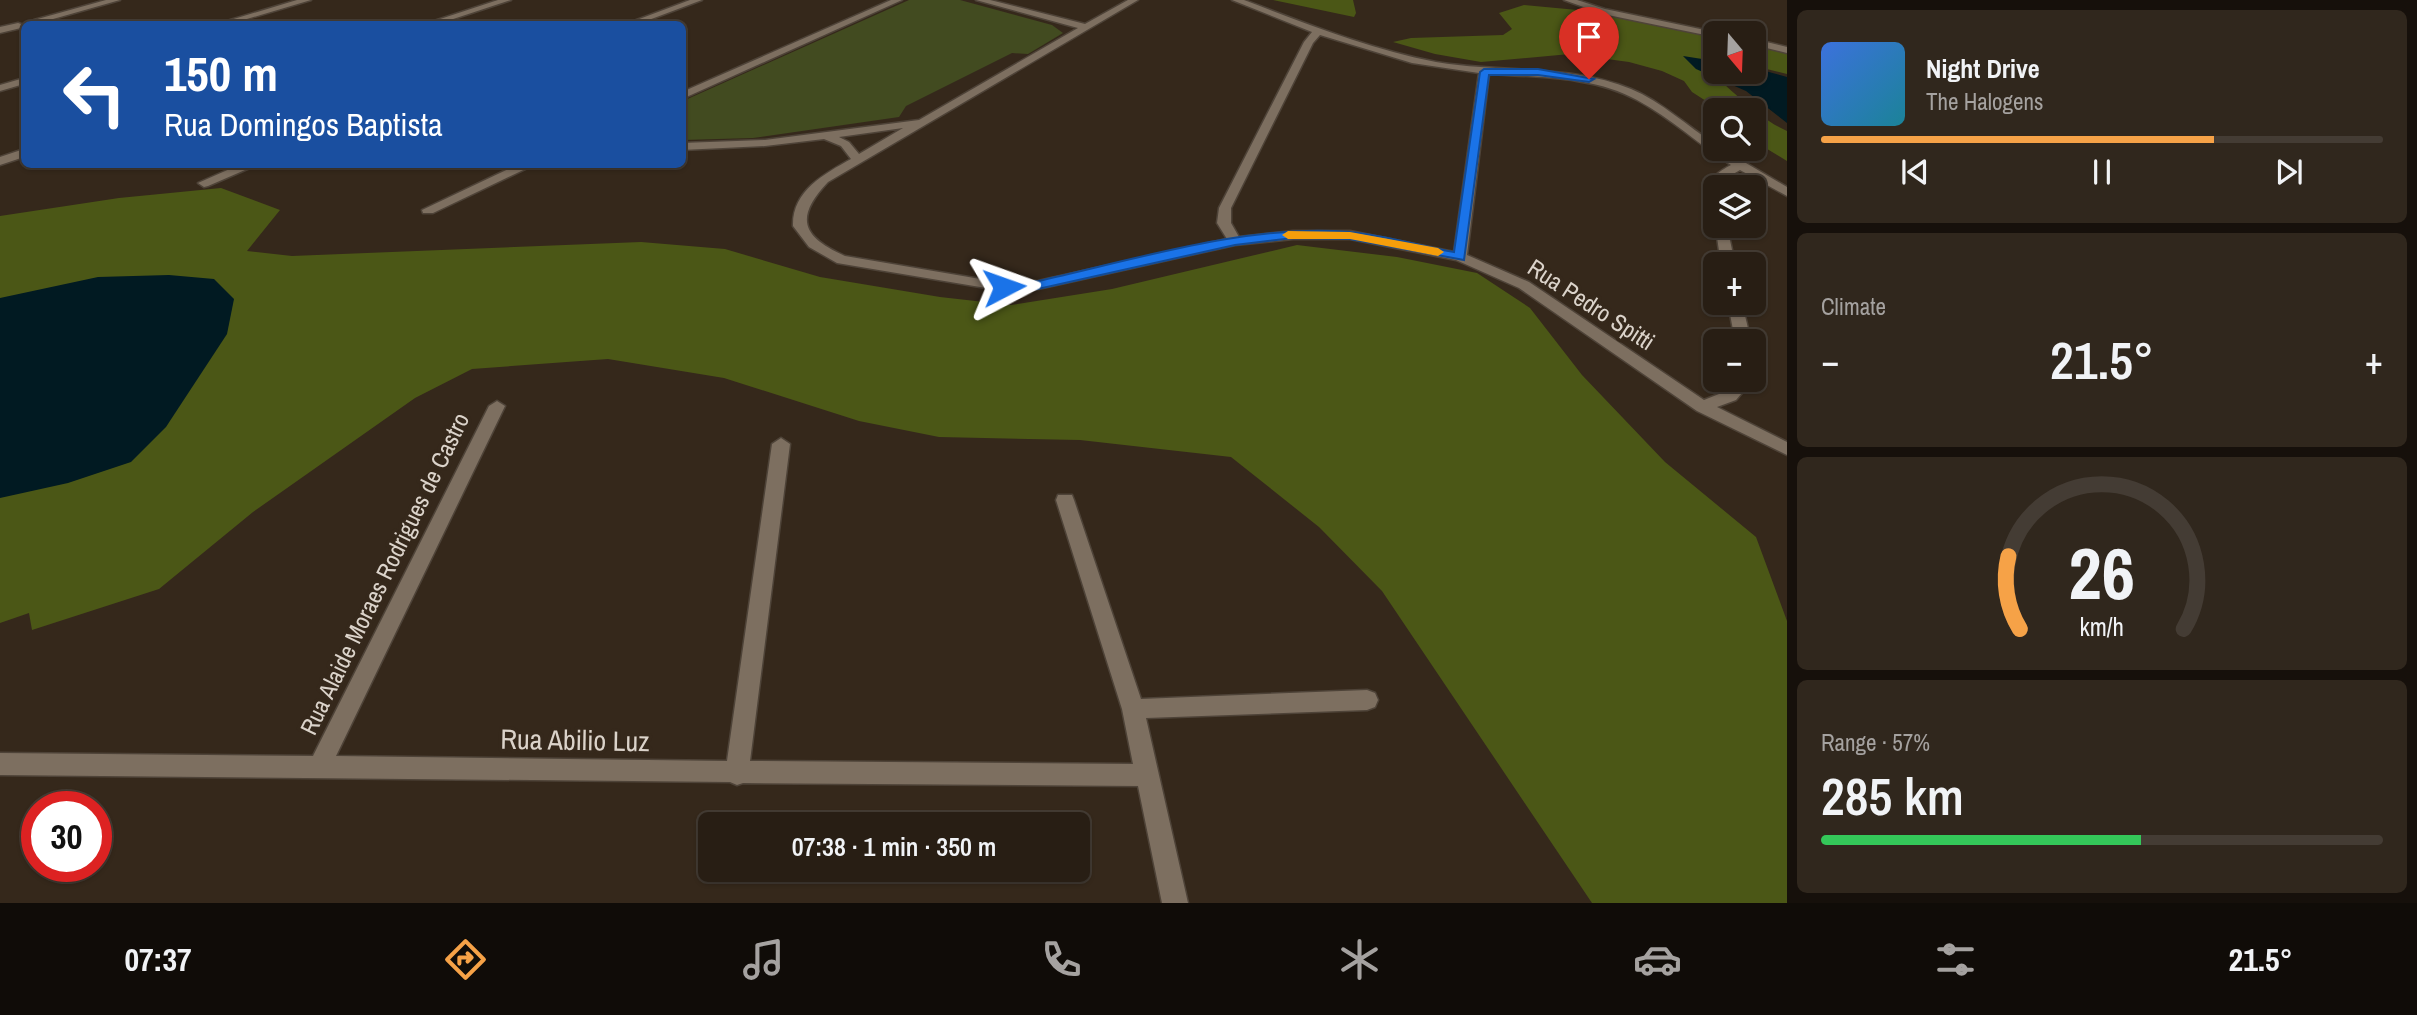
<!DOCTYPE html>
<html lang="en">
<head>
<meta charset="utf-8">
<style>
  :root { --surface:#281e14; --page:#30271d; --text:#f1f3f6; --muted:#a5a2a0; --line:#443c34; --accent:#f6a247 }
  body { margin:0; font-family:"Archivo Narrow",sans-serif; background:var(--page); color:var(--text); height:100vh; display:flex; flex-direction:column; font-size:26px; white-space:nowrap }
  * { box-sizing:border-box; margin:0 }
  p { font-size:23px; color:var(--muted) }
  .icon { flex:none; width:38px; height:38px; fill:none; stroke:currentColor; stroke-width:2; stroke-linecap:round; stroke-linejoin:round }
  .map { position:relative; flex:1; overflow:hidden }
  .sheet { display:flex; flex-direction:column; gap:10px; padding:10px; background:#16100b; width:630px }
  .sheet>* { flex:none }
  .top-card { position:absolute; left:21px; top:21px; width:665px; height:147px; border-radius:10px; box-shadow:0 2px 5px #0004,0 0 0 2px var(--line); background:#1a4fa0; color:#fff; overflow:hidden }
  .needle { width:46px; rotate:161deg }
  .tools { position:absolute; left:1703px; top:21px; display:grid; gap:14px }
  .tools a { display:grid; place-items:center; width:63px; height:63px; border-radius:10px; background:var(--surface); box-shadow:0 2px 5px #0004,0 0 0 2px var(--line); font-size:35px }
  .speed { position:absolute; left:21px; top:791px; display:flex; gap:14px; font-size:35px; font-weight:700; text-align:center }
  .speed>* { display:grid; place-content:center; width:91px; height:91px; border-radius:50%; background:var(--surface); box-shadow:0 2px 5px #0004,0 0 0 2px var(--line); line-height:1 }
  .speed .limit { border:10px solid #d22; background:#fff; color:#111 }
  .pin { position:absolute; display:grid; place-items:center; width:60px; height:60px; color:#fff; margin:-72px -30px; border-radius:50% 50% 50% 0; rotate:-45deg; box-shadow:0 0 7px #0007 }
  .pin .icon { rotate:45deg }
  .me { position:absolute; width:77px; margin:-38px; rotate:86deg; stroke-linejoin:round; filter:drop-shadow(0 0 5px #0008) }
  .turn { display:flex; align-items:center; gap:24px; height:147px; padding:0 28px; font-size:32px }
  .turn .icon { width:91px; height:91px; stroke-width:2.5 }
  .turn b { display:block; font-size:49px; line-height:60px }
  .big { font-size:52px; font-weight:600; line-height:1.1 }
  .sheet .tile { flex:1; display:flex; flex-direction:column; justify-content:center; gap:10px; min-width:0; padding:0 24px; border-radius:10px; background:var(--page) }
  .sheet .dial { align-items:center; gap:0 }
  .dial svg { height:182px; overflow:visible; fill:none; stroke:var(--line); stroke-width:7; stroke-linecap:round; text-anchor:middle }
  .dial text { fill:var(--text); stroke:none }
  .song { display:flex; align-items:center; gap:21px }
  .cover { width:84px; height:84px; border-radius:10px; background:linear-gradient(135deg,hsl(220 70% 55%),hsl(190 70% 35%)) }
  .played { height:7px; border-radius:4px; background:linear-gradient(90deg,var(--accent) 70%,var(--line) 70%) }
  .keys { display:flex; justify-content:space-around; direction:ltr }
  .heat { display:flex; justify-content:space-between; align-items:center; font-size:38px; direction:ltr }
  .charge { height:10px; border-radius:5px; background:linear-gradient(90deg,#34c759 57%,var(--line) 0) }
  .trip { position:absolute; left:698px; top:812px; width:392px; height:70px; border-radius:10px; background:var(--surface); box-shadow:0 2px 5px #0004,0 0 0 2px var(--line); font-weight:600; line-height:70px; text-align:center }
  .tab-bar { display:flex; height:112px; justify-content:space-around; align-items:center; background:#100c08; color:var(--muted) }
  .tab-bar .icon { width:49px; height:49px }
  .tab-bar .active { color:var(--accent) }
  .tab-bar b { font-size:32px; color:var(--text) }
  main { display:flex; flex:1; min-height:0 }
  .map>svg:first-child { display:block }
  .green { fill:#424b20 }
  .forest { fill:#4b5716 }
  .water { fill:#011a22 }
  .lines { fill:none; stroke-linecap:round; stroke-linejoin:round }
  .minor-casing { stroke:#4e4338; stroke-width:3 }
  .minor { fill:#7d6f60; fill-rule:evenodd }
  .route { fill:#1a73e8; stroke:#114b97; stroke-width:2 }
  .slow { fill:#f59e0b }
  .labels { text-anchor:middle; stroke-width:7; stroke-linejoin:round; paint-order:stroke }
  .street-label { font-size:24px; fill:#dbd3ca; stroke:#35281b }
  .near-street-label { font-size:28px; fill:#dbd3ca; stroke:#35281b }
</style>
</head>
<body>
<main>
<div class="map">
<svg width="1787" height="903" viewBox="0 0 1787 903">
  <rect width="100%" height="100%" fill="#35281b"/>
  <path class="green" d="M909,0H960L1052,25L1063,33L1028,54L1012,53L906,106L899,117L753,138L683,140V101Z"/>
  <g class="forest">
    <path d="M1273,0H1353L1356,13L1354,17Z"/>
    <path d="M1524,5L1599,12L1715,37V59L1694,60C1726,82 1753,116 1787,131V161L1754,141V110H1720L1692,92L1684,81L1662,71L1629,62L1570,54L1481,62L1435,54L1393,42L1411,38L1503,35L1512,29L1499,13Z"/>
    <path d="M1754,45L1787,52V74L1754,66Z"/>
    <path d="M221,188L280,210L247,251L292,256L641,242L725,249L820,277L940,297L1011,305L1112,289L1297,245L1397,257L1477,273L1530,308L1582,375L1665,462L1756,537L1787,621V903H1592L1382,591L1319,527L1231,457L1080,440L939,437L859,421L724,378L608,359L472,369L415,398L253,512L159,589L32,630L29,613L0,623V216L119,198Z"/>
  </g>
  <g class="water">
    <path d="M1683,56L1715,61V72H1754V68L1787,77V123L1746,91L1696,69Z"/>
    <path d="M169,275L214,279L234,299L227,334L166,427L131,462L68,483L0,498V298L98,277Z"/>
  </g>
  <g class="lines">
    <defs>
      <g id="minor">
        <path d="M106,0H120L39,23L34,20Z"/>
        <path d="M297,0H311L230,24H217Z"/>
        <path d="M498,0H511L438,24H425Z"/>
        <path d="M690,0H702L638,24H626Z"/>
        <path d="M891,0H902L682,99V92Z"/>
        <path d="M976,0H990L1085,24L1128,0H1138L828,182C794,218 802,237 845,256L1004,283L1038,281L1227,239L1217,223L1219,208L1304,42L1312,32L1232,0H1244C1307,24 1369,49 1436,62C1500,73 1569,64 1631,89C1662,102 1687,126 1715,144V149H1722L1787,187V196L1740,170L1723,180L1720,187H1715V206L1711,205C1701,184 1714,174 1731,165C1699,145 1671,118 1637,100C1593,76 1538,77 1489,74L1467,255L1529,282L1704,400L1724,392L1736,380H1753L1736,400L1717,407L1787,442V455L1697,411L1519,288L1456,260L1350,239H1293L1235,245L1038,289L1004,291L837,263L809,247L793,226C792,191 824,174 851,159L841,146L824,139L765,146L682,150V143L765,140L919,120L1078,28ZM1320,35L1412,63L1479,73L1454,252L1350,231H1293L1239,237L1231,223V208L1313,43ZM903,128L859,154L849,142L839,137Z"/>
        <path d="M1564,0H1577L1605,9L1719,33H1715V37L1603,14Z"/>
        <path d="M18,23L21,24V28L0,33V27Z"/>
        <path d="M1754,39L1787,47V53L1754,45Z"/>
        <path d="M24,78V84L0,91V85Z"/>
        <path d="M24,149V157L0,165V157Z"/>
        <path d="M241,164H259L208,186L204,187L198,183Z"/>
        <path d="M519,164H536L433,213H423L422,210Z"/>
        <path d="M1715,224L1727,226L1735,264H1721Z"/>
        <path d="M1728,303H1742L1751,341H1735Z"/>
        <path d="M497,401L505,406L336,756L727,761L772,444L781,438L790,444L750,761L1133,764L1122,709L1056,500L1058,495H1072L1074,500L1141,699L1367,690L1375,693L1378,700L1375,707L1367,710L1146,718L1188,903H1162L1138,786L743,783L737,785L730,782L0,775V753L313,756L489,406Z"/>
      </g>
    </defs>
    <use href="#minor" class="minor-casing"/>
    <use href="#minor" class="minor"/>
  </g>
  <path class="route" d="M1484,69H1538L1594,79L1589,82L1538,75H1489L1464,260L1350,239L1293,238L1235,245L1038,289L1004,291L998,287L1004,283L1038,281C1133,260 1252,223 1349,232C1384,235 1420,246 1454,252L1480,72Z"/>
  <path class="slow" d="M1350,232L1438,248L1444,252L1438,256L1350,239H1288L1282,235L1288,231Z"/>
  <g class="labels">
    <g class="street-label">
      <text transform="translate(1591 305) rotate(33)" y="8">Rua Pedro Spitti</text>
      <text transform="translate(385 574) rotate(-64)" y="8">Rua Alaide Moraes Rodrigues de Castro</text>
    </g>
    <g class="near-street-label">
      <text transform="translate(575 740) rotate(1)" y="10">Rua Abilio Luz</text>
    </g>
  </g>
</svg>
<div class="tools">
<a><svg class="needle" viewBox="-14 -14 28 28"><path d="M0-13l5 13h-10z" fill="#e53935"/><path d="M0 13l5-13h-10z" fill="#a5a2a0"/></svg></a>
<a><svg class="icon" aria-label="search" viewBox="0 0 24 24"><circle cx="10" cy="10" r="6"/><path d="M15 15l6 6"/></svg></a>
<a><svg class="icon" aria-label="layers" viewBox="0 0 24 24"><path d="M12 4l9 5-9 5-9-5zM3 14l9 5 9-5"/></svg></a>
<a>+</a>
<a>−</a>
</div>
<div class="speed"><div class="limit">30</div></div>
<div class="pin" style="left:1589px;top:79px;background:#d93025"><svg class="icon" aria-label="arrive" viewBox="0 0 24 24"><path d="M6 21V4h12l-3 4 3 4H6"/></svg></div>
<svg class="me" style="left:1004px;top:287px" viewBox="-20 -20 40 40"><path d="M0-17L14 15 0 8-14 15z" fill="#1a73e8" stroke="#fff" stroke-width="4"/></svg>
<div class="trip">07:38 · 1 min · 350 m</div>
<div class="top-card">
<div class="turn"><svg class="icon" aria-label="left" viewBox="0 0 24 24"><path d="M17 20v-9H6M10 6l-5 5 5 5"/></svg><div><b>150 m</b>Rua Domingos Baptista</div></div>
</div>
</div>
<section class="sheet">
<div class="tile">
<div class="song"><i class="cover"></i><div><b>Night Drive</b><p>The Halogens</p></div></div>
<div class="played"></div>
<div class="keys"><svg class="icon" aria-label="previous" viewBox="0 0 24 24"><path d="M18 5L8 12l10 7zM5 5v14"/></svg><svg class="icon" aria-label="pause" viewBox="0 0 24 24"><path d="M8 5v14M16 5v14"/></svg><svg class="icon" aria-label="next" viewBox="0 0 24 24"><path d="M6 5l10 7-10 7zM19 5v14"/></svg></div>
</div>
<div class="tile"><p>Climate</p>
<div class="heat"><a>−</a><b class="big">21.5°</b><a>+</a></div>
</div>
<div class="tile dial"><svg viewBox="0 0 100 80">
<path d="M14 69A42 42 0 1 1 86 69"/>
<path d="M14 69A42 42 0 0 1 9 37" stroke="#f6a247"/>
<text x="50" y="56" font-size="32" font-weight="700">26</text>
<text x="50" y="72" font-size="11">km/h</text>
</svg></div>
<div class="tile"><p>Range · 57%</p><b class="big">285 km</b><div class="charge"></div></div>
</section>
</main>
<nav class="tab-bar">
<b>07:37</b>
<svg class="icon active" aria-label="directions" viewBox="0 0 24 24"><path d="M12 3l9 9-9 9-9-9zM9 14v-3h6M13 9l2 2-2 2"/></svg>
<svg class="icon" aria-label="music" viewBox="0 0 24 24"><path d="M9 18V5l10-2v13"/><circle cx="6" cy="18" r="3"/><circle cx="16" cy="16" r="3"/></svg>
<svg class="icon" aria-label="phone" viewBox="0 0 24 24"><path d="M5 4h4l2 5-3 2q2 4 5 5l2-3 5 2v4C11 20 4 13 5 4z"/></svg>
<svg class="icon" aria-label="climate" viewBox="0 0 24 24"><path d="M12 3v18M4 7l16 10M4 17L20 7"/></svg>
<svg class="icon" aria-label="car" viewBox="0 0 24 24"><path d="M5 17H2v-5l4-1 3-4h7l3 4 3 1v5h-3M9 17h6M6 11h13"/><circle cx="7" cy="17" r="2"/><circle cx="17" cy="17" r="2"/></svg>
<svg class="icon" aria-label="filters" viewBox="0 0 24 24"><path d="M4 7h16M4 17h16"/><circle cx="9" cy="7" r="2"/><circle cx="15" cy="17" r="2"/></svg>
<b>21.5°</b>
</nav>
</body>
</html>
